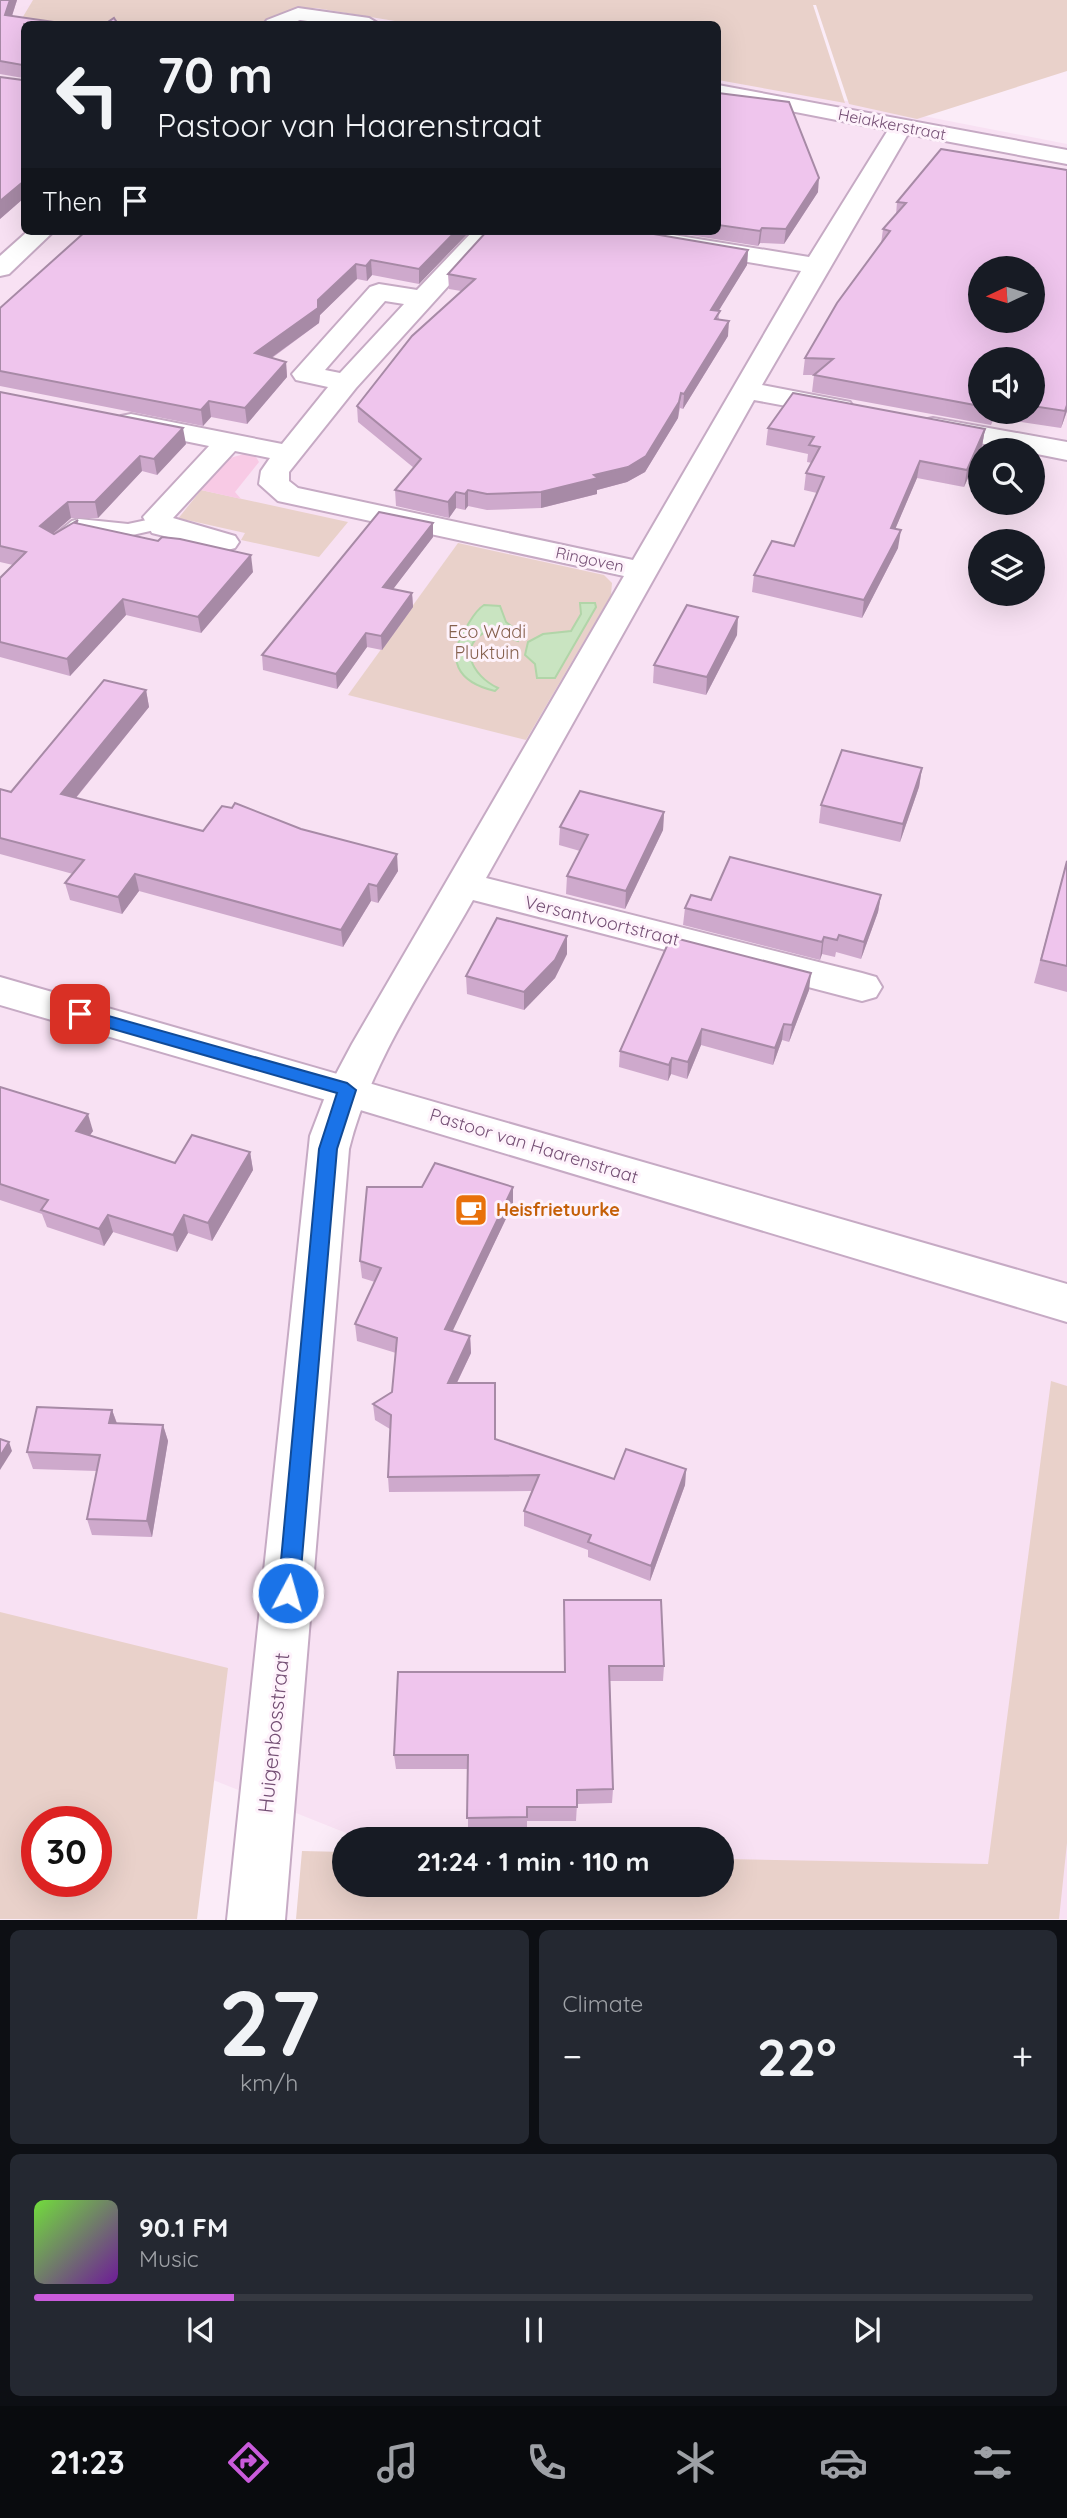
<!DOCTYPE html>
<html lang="en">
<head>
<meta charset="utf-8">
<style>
  :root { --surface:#171b24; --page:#242831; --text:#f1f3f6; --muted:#9ea1a6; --line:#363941; --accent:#c95bdb }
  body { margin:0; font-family:Quicksand,sans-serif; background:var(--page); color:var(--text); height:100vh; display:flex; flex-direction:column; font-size:26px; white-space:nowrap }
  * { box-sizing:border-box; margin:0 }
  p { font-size:23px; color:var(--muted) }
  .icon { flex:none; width:38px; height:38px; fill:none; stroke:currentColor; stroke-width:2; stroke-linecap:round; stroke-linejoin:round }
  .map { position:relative; height:1920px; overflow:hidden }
  .details { display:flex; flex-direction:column; gap:10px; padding:10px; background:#0d0f14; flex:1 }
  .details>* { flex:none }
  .banner { position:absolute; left:21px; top:21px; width:700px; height:214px; border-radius:10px; box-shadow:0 7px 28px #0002; background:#171b24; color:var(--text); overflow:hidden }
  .needle { width:46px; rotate:266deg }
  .controls { position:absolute; left:968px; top:256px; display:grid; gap:14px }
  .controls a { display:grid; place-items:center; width:77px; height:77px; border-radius:50%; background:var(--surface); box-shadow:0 7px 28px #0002; font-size:35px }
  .speed { position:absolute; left:21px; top:1806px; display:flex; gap:14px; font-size:35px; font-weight:700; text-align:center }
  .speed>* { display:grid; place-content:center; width:91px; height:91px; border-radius:50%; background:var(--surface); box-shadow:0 7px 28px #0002; line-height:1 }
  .speed .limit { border:10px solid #d22; background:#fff; color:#111 }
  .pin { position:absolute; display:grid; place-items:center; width:60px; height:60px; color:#fff; margin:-30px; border-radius:14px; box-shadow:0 4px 10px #0006 }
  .me { position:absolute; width:77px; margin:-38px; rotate:6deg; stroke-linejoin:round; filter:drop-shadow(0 0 5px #0008) }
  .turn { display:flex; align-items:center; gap:24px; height:147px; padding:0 21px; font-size:32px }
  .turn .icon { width:91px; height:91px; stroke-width:2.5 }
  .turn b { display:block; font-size:49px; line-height:60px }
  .then { display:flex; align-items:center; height:66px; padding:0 21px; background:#0003; gap:14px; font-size:26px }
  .big { font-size:52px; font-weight:800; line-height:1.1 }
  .details .widget { flex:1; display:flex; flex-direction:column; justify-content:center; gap:10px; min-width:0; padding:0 24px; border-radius:10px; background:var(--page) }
  .details .dial { align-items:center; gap:0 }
  .dial b { font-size:91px; line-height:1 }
  .song { display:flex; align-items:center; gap:21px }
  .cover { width:84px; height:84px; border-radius:10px; background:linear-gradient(135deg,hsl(100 70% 55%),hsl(280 70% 35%)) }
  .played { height:7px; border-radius:4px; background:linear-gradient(90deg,var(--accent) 20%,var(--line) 20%) }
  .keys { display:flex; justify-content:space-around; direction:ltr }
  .heat { display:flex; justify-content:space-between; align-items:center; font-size:38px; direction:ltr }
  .details .tiles { flex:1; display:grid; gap:10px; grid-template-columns:1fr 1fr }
  .widget:last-child { grid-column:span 2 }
  .trip { position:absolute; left:332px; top:1827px; width:402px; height:70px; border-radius:35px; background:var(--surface); box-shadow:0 7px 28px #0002; font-weight:800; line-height:70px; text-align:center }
  .tabs { display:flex; height:112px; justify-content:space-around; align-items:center; background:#090b0e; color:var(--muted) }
  .tabs .icon { width:49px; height:49px }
  .tabs .on { color:var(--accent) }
  .tabs b { font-size:32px; color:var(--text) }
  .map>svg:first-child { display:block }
  .residential { fill:#f8e1f3; fill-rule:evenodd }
  .green { fill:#e9d1ca; fill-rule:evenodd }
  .sand { fill:#f8cae5 }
  .water { fill:#c9e4c1; stroke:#b1d5a8; stroke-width:2 }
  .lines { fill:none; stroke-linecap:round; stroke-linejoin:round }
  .service-casing { stroke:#c6aac4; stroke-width:4 }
  .minor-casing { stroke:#c6aac4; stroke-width:4 }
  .tertiary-casing { stroke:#c6aac4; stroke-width:4 }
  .service { fill:#fff; fill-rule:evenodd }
  .minor { fill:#fff; fill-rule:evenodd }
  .tertiary { fill:#fff; fill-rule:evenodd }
  .wall { fill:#cea9cc; fill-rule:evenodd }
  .shaded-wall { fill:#a78aa6 }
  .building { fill:#efc5ed; stroke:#a78aa6; stroke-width:2; fill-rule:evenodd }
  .route { fill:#1a73e8; stroke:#114b97; stroke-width:2 }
  .labels { text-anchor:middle; stroke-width:6; stroke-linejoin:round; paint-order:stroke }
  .far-street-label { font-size:16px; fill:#755075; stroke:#fef2fb }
  .park-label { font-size:18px; fill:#86614e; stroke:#fef2fb }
  .street-label { font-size:18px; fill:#755075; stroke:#fef2fb }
  .food-label { font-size:18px; font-weight:bold; fill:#c56008; stroke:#fef2fb; text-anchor:start }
  .near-street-label { font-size:21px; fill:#755075; stroke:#fef2fb }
</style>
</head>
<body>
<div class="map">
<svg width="1067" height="1920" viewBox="0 0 1067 1920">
  <rect width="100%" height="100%" fill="#fbecf8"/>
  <path class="residential" d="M0,0H330L455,24H24V231H718V76L1067,144V1919H563L723,1885V1839H361L0,1695ZM980,268H1032V320H980ZM980,359H1032V411H980ZM980,450H1032V502H980ZM980,541H1032V593H980Z"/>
  <g class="green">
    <path d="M33,0H1067V71L917,119L849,104L816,5H813L845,103L718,80V24H413L316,8L284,12L266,24H52L21,20Z"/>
    <path d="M201,490L348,522L319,557L241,540L245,533L187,520L182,525L177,520Z"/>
    <path d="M458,543L604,575L612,583L611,595L526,740L348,695Z"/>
    <path d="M1051,1381L1067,1386V1843L1059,1919H296L302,1851L345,1852V1885H723V1859L988,1864Z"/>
    <path d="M0,1612L228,1668L197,1919H0ZM37,1822H96V1881H37Z"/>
  </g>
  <path class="sand" d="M244,454L256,457L259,462L235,492L241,499L201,490L230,458Z"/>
  <g class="water">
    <path d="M580,603H595L596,607L555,678H537L535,664L525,655L528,642L543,634L571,631L581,614Z"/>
    <path d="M484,605L500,606L506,622L522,635L518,641L490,630C455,644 472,676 498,688L495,691C457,682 445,659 467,626C472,618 476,610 484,605Z"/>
  </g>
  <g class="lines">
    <defs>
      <path id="service" d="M161,517L171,523L168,527L128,536L83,532L57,547L47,541L72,521L79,519L128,524Z"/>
      <g id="minor">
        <path d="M298,8L369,18L379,24H330L300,20L290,24H264L267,20Z"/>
        <path d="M718,85L1067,150V164L908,134L762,385L850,402L854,408L850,414L840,416L754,400L486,878L862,973L876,977L882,987L876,997L862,1001L473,900C429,979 371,1060 349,1149L285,1920H227L310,1136L328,1089L352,1044L624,576L278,501L259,484L261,471L270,458L235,451L173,518L235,536L239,542L235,548L224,551L152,533L143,517L209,446L121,428L117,422L121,416L131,414L282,444L328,387L296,380L292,374L370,287L379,284L417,290L473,231H498L356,388L289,472V481L298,488L633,560L801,271L605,238L596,236L593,231H649L809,257L888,130L718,97ZM385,301L404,304L340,373L325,370Z"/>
        <path d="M28,231H54L9,274L0,276V256Z"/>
        <path d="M933,418L1067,442V460L1032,453V450H1015L923,432L919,426L923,420Z"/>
      </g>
      <path id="tertiary" d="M0,977L1067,1284V1322L347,1106L0,1005Z"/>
    </defs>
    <use href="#service" class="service-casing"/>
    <use href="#minor" class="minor-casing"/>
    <use href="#tertiary" class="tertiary-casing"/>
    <use href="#service" class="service"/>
    <use href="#minor" class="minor"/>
    <use href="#tertiary" class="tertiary"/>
  </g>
  <g class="wall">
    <path d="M0,0H17L12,16L24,24V198L0,219L23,78L0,74Z"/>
    <path d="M718,93L818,192L784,244L760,243L758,246L665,231H718Z"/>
    <path d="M941,149L1067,411L1061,428L994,418L991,425L812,392L814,375H803L805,358L881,244L883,229L896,215L897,202ZM980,359H1032V411H980Z"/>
    <path d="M86,231H470L419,284L372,275L367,281L357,279L320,315L319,323L272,358L286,362L287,377L247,424L211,417L203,426L0,386V308Z"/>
    <path d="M748,250L747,265L718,311L719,319L728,336L683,409L680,408L678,418L645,472L627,482L597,490V494L541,508L487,510L468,506L465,510L456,508L449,518L396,506L395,490L414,468L358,422L357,406L461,291L449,289L448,274Z"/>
    <path d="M0,392L186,444L157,475L142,471L98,518H71L53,534L78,520V523L253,572L201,633L126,615L70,676L0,657V578L13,565L0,562Z"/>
    <path d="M768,428L985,429L982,446L964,487L917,478L895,529L898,548L862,618L752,592L754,575L794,546L817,493L804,490L806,473L812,463L807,462L808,454L766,445Z"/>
    <path d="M433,523V537L393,589L412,593L413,607L382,650L367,647L337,689L263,670L262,655Z"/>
    <path d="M737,635L706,695L653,683L654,665Z"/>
    <path d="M146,690L149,707L76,798L203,831L398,871L378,903L371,901L343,947L139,891L122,914L70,900L65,883L73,874L0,854V789L11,792Z"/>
    <path d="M922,768L919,787L900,842L819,823L821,805Z"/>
    <path d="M664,812L663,830L625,909L566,894L567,876L580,851L559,845L560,827Z"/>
    <path d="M1067,860V992L1034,983Z"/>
    <path d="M881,895L878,912L861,959L836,952L835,957L822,954L820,960L683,925L685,908L711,900Z"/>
    <path d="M567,954L555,978L524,1010L467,994L466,976Z"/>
    <path d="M809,990L789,1042L782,1040L773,1065L701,1045L687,1079L671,1074L668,1081L619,1067L620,1051Z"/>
    <path d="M0,1087L93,1131L90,1135L175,1163L250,1152L253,1170L212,1241L188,1233L177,1252L113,1232L104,1246L47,1227L42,1214L0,1200Z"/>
    <path d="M513,1204L452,1331L470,1336L471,1353L457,1383H495V1439L614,1479L686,1469L685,1485L650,1581L588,1557V1550L524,1526V1511L532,1491L389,1492L388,1477L390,1429L375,1420L373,1404L392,1392L396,1353L357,1341L355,1324L375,1282L362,1278L360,1261Z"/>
    <path d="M112,1410L117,1423L163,1425L168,1441L152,1537L92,1535L87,1519L97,1471L33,1469L27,1452Z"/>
    <path d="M564,1600L664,1666L663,1681H610L613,1789L612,1803L577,1804L576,1821H527V1831H468V1769H396L394,1755L565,1672Z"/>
  </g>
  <g class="shaded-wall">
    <path d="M10,0H17L8,28L5,15Z"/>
    <path d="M819,178L818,192L784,244L786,229Z"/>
    <path d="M24,181V198L0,219V201Z"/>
    <path d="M762,228L760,243L758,246L760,231Z"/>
    <path d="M456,231H470L419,284V269Z"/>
    <path d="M748,250L747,265L710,325L711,310Z"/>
    <path d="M371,260L372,275L367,281L366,266Z"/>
    <path d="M356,264L357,279L320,315L319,323L257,368L255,353L318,300Z"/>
    <path d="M729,321L728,336L683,409L684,394Z"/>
    <path d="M286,362L287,377L247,424L245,408Z"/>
    <path d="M681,393L678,418L645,472L627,482L597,490V494L541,508V492L594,475Z"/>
    <path d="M209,401L211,417L203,426L201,410Z"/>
    <path d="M1067,405V411L1061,428L1065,411Z"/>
    <path d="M183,428L186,444L157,475L154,459Z"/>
    <path d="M985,429L982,446L964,487L967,470Z"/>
    <path d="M140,456L142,471L98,518L95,502Z"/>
    <path d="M920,461L917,478L888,546L891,528Z"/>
    <path d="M468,490V506L465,510V494Z"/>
    <path d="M456,492V508L449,518L448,502Z"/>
    <path d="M68,502L71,518L43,542L40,526Z"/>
    <path d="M433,523V537L384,601L383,587Z"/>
    <path d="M901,530L898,548L862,618L864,600Z"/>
    <path d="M251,555L253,572L201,633L198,617Z"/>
    <path d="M412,593L413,607L382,650L381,636Z"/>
    <path d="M123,599L126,615L70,676L67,659Z"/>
    <path d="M738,617L737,635L706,695L707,677Z"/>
    <path d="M366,633L367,647L337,689L336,674Z"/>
    <path d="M146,690L149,707L65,811L61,794Z"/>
    <path d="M922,768L919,787L900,842L903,824Z"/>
    <path d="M664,812L663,830L625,909L626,891Z"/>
    <path d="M397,854L398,871L378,903L377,886Z"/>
    <path d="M135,874L139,891L122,914L118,897Z"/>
    <path d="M369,884L371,901L343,947L341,930Z"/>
    <path d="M881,895L878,912L861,959L864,942Z"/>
    <path d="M567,936V954L555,978L524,1010V992Z"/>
    <path d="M824,937L822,954L820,960L822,942Z"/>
    <path d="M811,973L809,990L789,1042L792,1025Z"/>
    <path d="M784,1024L782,1040L773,1065L775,1048Z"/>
    <path d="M702,1029L701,1045L687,1079L688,1062Z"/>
    <path d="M672,1058L671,1074L668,1081L669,1065Z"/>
    <path d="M88,1114L93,1131L81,1148L76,1131Z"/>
    <path d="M250,1152L253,1170L212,1241L208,1223Z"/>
    <path d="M513,1187V1204L446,1345L445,1329Z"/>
    <path d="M108,1215L113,1232L104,1246L99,1229Z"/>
    <path d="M184,1215L188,1233L177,1252L173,1235Z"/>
    <path d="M470,1336L471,1353L449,1399L448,1383Z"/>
    <path d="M112,1410L118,1427L109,1423Z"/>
    <path d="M163,1425L168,1441L152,1537L147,1521Z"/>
    <path d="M9,1442L12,1451L0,1470V1456Z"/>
    <path d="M686,1469L685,1485L650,1581L651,1566Z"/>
  </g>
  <g class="building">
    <path d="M0,0H10L5,15L68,24H24V181L0,201V77L23,80V65L0,61Z"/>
    <path d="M114,18L118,24H105Z"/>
    <path d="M718,93L789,102L819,178L786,229L762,228L760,231L718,225Z"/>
    <path d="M941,149L1067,170V405L1065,411L1032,406V359H980V406L814,375L833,359L805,358L837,303L890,231L883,229L906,203L897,202ZM980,268H1032V320H980Z"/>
    <path d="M86,231H456L419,269L371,260L366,266L356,264L318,300V308L255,353L286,362L245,408L209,401L201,410L0,371V308Z"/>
    <path d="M487,231H636L748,250L711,310L720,311L715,319L729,321L684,394L681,393L679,402L646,456L628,467L594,475L598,478L541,492L487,494L468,490L465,494L456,492L448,502L395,490L421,459L357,406L412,336L475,279L448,274Z"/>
    <path d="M0,392L183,428L154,459L140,456L95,502H68L40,526L54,534L78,520L75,523L158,541L162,537L180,539L251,555L198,617L123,599L67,659L0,642V578L26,552L0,546Z"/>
    <path d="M793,393L985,429L967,470L920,461L891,528L901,530L864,600L754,575L772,541L794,546L824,477L806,473L820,447L809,445L814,437L768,428Z"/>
    <path d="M379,512L433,523L383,587L412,593L381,636L366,633L336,674L262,655Z"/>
    <path d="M687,605L738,617L707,677L654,665Z"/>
    <path d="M104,680L146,690L61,794L203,831L222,806L232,808L235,803L301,829L397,854L377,886L369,884L341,930L135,874L118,897L65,883L84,860L0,838V789L11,792Z"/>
    <path d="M842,750L922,768L903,824L821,805Z"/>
    <path d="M580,791L664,812L626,891L567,876L588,835L560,827Z"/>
    <path d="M730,857L881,895L864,942L839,935L837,940L824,937L822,942L685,908L691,895L711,900Z"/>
    <path d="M1067,861V966L1041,960Z"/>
    <path d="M497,918L567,936L555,960L524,992L466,976Z"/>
    <path d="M671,937L811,973L792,1025L784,1024L775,1048L702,1029L688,1062L672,1058L669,1065L620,1051Z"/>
    <path d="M0,1087L88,1114L76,1131L175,1163L192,1135L250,1152L208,1223L184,1215L173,1235L108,1215L99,1229L41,1210L48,1200L0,1184Z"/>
    <path d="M435,1163L513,1187L445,1329L470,1336L448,1383H495V1439L614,1479L626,1449L686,1469L651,1566L588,1542L591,1535L524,1511L539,1475L388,1477L391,1415L373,1404L392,1392L397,1338L355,1324L381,1268L360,1261L367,1187H422Z"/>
    <path d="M37,1407L112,1410L109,1423L163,1425L147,1521L87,1519L100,1455L27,1452Z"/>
    <path d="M0,1439L9,1442L0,1456Z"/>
    <path d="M564,1600H661L664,1666H609L613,1789L577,1790V1807H527V1817L467,1818L468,1755H394L398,1672H565Z"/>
  </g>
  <path class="route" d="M80,1008L347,1083L356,1090L337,1149L299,1593L295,1600L288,1603L281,1600L278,1593L319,1149L337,1093L74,1018L72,1014Z"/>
  <defs>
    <symbol id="cafe-square" viewBox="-11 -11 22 22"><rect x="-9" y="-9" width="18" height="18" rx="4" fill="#e8710a" stroke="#fef2fb"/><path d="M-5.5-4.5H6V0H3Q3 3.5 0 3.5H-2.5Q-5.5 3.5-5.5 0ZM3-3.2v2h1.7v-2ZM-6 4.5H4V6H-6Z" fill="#fff"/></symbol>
  </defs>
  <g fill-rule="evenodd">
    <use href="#cafe-square" x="452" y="1191" width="38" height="38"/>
  </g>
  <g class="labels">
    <g class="far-street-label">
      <text transform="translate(892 124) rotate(11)" y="6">Heiakkerstraat</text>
      <text transform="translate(590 559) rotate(12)" y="6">Ringoven</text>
    </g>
    <g class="park-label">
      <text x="487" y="638">Eco Wadi<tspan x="487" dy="21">Pluktuin</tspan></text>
    </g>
    <g class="street-label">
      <text transform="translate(602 921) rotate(14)" y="6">Versantvoortstraat</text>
      <text transform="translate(534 1146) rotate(17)" y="6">Pastoor van Haarenstraat</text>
    </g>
    <g class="food-label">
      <text x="496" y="1216">Heisfrietuurke</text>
    </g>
    <g class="near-street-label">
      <text transform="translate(274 1733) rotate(-84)" y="7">Huigenbosstraat</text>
    </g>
  </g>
</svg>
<div class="controls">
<a><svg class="needle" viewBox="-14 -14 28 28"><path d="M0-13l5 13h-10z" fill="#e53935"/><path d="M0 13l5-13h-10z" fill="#9ea1a6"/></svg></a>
<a><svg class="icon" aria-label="sound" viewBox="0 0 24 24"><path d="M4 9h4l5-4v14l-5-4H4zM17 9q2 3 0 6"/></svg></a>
<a><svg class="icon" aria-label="search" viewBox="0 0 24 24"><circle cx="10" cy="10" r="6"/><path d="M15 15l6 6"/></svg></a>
<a><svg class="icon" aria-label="layers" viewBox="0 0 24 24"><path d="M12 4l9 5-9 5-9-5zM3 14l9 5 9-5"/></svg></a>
</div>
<div class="speed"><div class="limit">30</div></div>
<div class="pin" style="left:80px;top:1014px;background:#d93025"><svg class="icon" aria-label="arrive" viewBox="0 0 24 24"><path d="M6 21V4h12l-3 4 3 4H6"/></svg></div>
<svg class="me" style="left:288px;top:1593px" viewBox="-20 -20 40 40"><circle r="17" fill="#1a73e8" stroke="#fff" stroke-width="3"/><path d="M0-11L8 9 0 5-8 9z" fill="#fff"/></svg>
<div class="trip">21:24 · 1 min · 110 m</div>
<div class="banner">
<div class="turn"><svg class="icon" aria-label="left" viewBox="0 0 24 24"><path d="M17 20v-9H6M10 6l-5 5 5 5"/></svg><div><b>70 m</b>Pastoor van Haarenstraat</div></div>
<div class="then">Then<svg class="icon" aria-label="arrive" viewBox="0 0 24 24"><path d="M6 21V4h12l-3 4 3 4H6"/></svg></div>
</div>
</div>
<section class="details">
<div class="tiles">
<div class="widget dial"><b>27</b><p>km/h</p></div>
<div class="widget"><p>Climate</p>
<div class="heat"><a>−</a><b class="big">22°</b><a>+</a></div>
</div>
<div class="widget">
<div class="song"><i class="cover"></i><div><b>90.1 FM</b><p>Music</p></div></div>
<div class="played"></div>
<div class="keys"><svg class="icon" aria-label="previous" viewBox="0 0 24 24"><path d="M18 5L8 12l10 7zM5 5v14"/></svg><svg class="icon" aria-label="pause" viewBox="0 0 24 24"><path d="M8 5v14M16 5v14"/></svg><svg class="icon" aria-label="next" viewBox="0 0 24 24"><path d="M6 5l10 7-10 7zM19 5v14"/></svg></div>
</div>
</div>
</section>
<nav class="tabs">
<b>21:23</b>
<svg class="icon on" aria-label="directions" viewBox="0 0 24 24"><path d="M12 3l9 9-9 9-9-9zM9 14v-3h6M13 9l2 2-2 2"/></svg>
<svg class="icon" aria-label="music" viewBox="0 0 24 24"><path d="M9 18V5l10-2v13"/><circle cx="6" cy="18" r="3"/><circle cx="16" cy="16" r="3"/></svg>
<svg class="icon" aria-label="phone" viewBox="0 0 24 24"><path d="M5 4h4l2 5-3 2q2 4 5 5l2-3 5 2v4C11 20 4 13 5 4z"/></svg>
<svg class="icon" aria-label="climate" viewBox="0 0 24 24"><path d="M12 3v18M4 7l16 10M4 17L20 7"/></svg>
<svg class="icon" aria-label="car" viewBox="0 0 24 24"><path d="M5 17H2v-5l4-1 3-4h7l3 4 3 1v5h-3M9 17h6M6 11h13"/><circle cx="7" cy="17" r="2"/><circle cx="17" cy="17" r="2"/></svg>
<svg class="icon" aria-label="filters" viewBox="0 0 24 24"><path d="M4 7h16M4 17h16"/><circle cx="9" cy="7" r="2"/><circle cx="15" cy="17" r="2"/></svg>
</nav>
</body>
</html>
